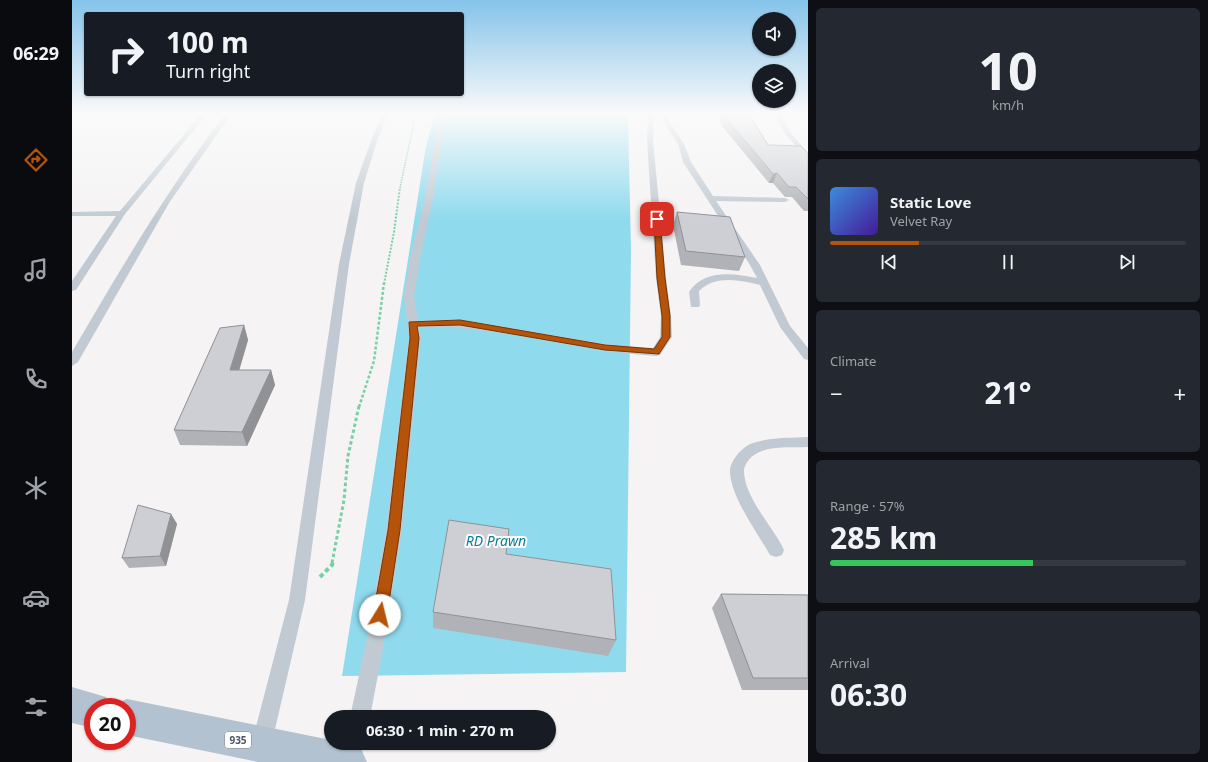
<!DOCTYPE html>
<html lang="en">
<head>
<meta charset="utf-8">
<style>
  :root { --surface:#171b24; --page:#242831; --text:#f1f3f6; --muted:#9ea1a6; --line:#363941; --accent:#b45309 }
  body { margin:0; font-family:"Noto Sans",sans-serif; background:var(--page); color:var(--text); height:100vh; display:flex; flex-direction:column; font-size:15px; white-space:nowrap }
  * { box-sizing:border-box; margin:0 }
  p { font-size:13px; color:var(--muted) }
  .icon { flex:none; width:22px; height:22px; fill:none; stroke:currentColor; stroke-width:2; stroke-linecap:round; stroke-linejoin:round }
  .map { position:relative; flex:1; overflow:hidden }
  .panel { display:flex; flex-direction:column; gap:8px; padding:8px; background:#0d0f14; width:400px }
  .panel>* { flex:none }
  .guide { position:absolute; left:12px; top:12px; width:380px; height:84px; border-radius:4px; box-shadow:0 1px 3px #0004; background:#171b24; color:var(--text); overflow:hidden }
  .fabs { position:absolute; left:680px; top:12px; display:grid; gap:8px }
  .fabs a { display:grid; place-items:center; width:44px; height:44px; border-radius:50%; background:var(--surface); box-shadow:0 1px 3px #0004; font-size:20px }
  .speed { position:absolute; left:12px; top:698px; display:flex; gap:8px; font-size:20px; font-weight:700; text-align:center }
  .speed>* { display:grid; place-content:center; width:52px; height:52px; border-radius:50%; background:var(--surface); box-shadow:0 1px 3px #0004; line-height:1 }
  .speed .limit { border:6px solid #d22; background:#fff; color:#111 }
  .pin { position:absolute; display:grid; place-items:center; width:34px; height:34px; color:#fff; margin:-17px; border-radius:8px; box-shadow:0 2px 6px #0006 }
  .me { position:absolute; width:44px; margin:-22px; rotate:9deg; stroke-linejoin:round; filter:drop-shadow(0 0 3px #0008) }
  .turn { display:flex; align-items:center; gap:14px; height:84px; padding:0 16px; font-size:18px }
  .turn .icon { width:52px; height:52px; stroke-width:2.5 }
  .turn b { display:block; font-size:28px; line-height:34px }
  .big { font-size:30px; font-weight:700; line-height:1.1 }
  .panel .widget { flex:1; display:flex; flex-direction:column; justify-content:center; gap:6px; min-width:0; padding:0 14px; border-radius:6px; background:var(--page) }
  .panel .dial { align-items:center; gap:0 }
  .dial b { font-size:52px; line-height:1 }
  .song { display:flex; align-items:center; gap:12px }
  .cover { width:48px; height:48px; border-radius:6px; background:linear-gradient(135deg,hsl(210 70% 55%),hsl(260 70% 35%)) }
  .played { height:4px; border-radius:2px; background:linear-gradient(90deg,var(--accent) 25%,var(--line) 25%) }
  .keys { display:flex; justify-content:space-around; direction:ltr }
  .heat { display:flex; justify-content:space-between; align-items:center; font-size:22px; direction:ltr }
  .charge { height:6px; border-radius:3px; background:linear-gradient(90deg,#34c759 57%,var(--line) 0) }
  .trip { position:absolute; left:252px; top:710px; width:232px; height:40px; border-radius:20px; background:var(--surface); box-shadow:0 1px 3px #0004; font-weight:700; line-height:40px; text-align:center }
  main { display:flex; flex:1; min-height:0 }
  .menu { display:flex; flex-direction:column; width:72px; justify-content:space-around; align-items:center; background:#090b0e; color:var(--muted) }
  .menu .icon { width:28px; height:28px }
  .menu .active { color:var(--accent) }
  .menu b { font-size:18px; color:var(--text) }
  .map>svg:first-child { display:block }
  .water { fill:#90daee }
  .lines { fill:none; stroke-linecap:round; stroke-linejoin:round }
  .path-far4 { stroke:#7ad0a6; stroke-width:1.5; stroke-dasharray:1.5 1; stroke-linecap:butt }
  .path-far3 { stroke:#7ad0a6; stroke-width:2; stroke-dasharray:2 1.5; stroke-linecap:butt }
  .path-far2 { stroke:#7ad0a6; stroke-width:2.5; stroke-dasharray:3 2; stroke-linecap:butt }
  .path-far1 { stroke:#7ad0a6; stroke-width:3; stroke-dasharray:3.5 2.5; stroke-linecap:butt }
  .path { stroke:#7ad0a6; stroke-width:4; stroke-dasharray:4.5 3; stroke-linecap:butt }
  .lane { fill:#c1cad2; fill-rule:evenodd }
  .primary { fill:#b3c2d1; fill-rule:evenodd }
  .wall { fill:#b0b2b7 }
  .shaded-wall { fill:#909195 }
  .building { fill:#cdcfd5; stroke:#909195 }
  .route { fill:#b45309; stroke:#753606 }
  .labels { text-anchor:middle; stroke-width:4; stroke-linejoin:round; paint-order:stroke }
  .shield { fill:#fff; stroke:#808990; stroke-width:1 }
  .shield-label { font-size:10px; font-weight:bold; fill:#4a5661 }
  .near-water-label { font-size:14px; font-style:italic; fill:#0c7c9b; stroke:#fff }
</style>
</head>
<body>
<main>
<nav class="menu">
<b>06:29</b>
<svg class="icon active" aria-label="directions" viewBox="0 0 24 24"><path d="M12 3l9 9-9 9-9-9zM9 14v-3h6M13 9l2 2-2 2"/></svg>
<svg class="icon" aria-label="music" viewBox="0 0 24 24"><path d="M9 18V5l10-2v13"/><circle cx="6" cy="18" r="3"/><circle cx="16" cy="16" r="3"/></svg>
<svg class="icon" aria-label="phone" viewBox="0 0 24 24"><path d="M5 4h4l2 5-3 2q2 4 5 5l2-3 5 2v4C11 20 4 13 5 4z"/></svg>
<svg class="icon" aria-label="climate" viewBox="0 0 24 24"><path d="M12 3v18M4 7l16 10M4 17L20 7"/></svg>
<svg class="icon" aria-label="car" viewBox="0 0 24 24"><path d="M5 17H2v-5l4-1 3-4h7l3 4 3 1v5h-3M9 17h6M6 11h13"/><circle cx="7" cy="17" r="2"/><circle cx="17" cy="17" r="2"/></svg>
<svg class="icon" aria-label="filters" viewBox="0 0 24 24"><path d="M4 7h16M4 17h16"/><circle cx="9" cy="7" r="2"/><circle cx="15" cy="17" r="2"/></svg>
</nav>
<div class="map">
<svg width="736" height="762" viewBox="0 0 736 762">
  <rect width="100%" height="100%" fill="#f5f3f3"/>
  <path class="water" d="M363,113H558L556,117L559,251L554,672L270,676L354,146Z"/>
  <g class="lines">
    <path class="path-far4" d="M328,188L344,113"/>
    <path class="path-far3" d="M312,284L322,232L328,187"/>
    <path class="path-far2" d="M287,407L302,361L312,283"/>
    <path class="path-far1" d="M260,563L272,500L276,456L287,406"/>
    <path class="path" d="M248,577L260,565L261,562"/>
    <g class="lane">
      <path d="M130,113H136L53,214L4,290L0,291V281L44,216H0V212L48,211Z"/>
      <path d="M154,113H160L97,203L6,362L0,366V352C48,270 96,188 154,113Z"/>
      <path d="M311,113H317L306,138L292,183L277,264L233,600L200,742L197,749L190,752L183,749L180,742L217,600L267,264L284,183L300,138Z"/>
      <path d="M370,113H376L371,128L361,198L349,254L342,296L346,321C425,318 502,344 581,348L588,337L589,316L584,278L575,140L576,113H582L581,140L594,278L599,316L600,337L588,355L584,356C504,351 427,325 347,327L349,337L330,530L312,643L298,717H278L294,643L314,530L337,337L332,296L339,254L353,198L365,128Z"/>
      <path d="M592,113H598L596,120L612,144L619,162L641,196L713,198L717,200L713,202L644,201L688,265L718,326L736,348V360L732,359L708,327L688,285C666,280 644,275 627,291L628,305L627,307H619L617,292C631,269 662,273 685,278L678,265L611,162L606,144L590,120Z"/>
      <path d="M702,113H708L718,132L736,153V159L713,134Z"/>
      <path d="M736,437V447C715,448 680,443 672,469C671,497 701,526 712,550L710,555L704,557L698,555C685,532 660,499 658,473C657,461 671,446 681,443C699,437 718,438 736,437Z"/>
      <path d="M272,743H292L288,762H268Z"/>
    </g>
    <g class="primary">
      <path d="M0,687L34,697L37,707H21V728L0,723Z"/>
      <path d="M55,699L259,740V743H275L289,749L295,762H186L55,735V707H41L42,704Z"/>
    </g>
  </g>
  <g class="wall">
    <path d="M645,113H676L696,145L736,153V211H732L720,197H713L701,183H697L650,126Z"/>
    <path d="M605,212L673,257L667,271L609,265L601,225Z"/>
    <path d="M172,325L176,340L167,370H199L203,385L175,446L108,445L102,430Z"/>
    <path d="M99,514L105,524L94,566L57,568L50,558Z"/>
    <path d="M434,554L544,640L536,656L361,628V612Z"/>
    <path d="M649,594L736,595V690H670L640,608Z"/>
  </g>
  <g class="shaded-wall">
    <path d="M705,173L701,183H697L701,174Z"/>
    <path d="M172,325L176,340L163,385L158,370Z"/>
    <path d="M199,370L203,385L175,446L170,432Z"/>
    <path d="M99,514L105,524L94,566L88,556Z"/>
  </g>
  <g class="building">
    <path d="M651,113H676L696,145L729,146L736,153V199L724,187H717L705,173L701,174L653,117Z"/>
    <path d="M605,212L658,217L673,257L614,251Z"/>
    <path d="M172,325L158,370H199L170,432L102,430L148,328Z"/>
    <path d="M66,505L99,514L88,556L50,558Z"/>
    <path d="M377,520L437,529L434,554L539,569L544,640L361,612Z"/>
    <path d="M649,594L736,595V678H681Z"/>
  </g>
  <linearGradient id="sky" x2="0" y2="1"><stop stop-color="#85c3ea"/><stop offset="0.52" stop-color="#fafafa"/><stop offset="1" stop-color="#fafafa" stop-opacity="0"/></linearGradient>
  <rect width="736" height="219" fill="url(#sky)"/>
  <path class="route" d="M585,217L588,219L593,278L598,316V337L587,354L533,350L388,325L345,326L347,338L328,530L315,615L313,620L308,621L303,620L301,615L316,530L338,338L337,322L388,320L533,345L582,349L590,337V316L585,278L582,219Z"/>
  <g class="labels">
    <rect class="shield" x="153" y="732" width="26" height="16" rx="3"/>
    <g class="shield-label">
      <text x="166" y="744">935</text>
    </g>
    <g class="near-water-label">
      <text x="424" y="546">RD Prawn</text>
    </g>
  </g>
</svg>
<div class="fabs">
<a><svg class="icon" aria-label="sound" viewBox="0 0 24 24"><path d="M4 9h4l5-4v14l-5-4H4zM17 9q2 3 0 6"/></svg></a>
<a><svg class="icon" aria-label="layers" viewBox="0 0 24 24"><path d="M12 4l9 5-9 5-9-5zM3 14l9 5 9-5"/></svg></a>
</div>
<div class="speed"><div class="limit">20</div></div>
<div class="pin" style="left:585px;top:219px;background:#d93025"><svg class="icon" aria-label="arrive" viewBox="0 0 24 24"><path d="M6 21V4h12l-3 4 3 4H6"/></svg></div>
<svg class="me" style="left:308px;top:615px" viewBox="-20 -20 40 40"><circle r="19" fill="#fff"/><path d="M0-13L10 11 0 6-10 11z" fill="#b45309"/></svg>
<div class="trip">06:30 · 1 min · 270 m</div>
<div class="guide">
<div class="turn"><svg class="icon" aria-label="right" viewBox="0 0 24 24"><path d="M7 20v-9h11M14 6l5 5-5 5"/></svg><div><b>100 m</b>Turn right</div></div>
</div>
</div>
<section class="panel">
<div class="widget dial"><b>10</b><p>km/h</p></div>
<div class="widget">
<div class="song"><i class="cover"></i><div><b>Static Love</b><p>Velvet Ray</p></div></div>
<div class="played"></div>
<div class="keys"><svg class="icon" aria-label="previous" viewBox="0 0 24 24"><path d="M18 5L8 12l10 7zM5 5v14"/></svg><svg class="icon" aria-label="pause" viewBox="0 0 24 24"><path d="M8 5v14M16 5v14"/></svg><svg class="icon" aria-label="next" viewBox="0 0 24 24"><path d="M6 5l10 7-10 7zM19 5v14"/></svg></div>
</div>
<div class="widget"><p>Climate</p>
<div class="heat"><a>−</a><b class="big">21°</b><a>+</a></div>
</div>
<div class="widget"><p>Range · 57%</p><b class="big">285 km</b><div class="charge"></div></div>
<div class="widget"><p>Arrival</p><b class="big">06:30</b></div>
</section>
</main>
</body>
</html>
